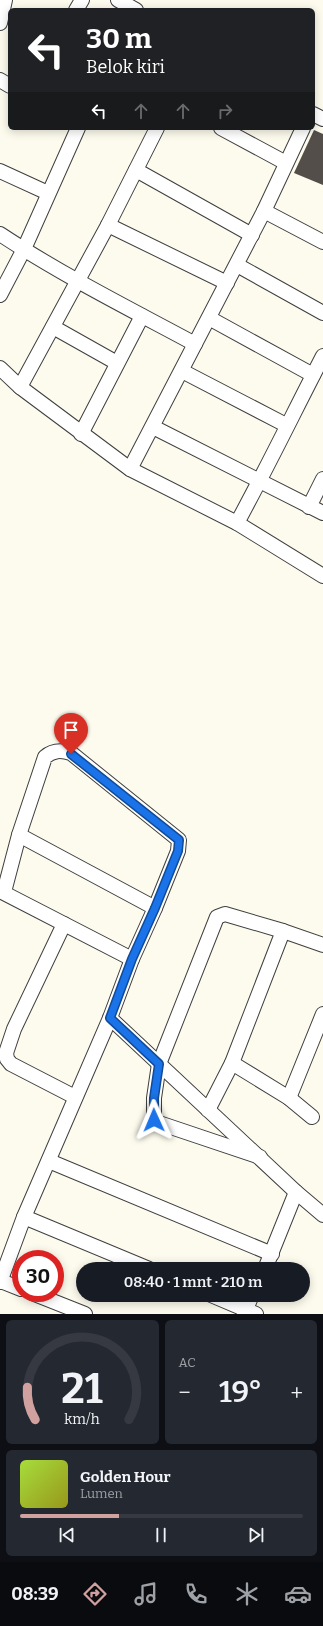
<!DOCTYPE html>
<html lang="id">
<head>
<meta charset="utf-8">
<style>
  :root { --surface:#171b24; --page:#242831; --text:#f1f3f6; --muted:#9ea1a6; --line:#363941; --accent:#d1a1a0 }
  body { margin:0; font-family:Bitter,serif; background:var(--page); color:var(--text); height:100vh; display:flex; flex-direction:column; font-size:15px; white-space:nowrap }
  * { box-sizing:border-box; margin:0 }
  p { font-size:13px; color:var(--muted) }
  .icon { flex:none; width:22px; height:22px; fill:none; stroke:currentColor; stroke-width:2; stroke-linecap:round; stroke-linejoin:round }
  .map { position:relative; height:1314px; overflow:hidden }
  .side { display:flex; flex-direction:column; gap:6px; padding:6px; background:#0d0f14; flex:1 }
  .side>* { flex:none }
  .hud { position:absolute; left:8px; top:8px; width:307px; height:122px; border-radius:6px; box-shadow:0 2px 10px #0003; background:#202124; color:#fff; overflow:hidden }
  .speed { position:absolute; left:12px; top:1250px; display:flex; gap:8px; font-size:20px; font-weight:700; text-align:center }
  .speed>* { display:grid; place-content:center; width:52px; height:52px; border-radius:50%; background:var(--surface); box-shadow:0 2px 10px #0003; line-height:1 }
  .speed .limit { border:6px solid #d22; background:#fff; color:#111 }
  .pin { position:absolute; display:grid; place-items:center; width:34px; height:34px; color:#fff; margin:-41px -17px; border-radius:50% 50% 50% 0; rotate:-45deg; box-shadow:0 0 4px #0007 }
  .pin .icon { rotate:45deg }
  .me { position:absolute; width:44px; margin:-22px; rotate:359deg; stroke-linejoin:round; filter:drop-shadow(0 0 3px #0008) }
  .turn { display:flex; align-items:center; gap:14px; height:84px; padding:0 12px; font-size:18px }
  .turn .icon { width:52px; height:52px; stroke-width:2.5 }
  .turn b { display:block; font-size:28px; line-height:34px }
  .lanes { display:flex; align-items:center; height:38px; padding:0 12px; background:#0003; justify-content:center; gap:20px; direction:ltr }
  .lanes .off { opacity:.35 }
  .big { font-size:30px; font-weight:600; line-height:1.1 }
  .side .widget { flex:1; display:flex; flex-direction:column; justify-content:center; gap:6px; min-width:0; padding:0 14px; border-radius:6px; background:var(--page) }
  .side .dial { align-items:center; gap:0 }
  .dial svg { height:104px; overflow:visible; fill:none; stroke:var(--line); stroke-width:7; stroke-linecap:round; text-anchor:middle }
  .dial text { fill:var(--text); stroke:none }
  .song { display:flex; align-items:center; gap:12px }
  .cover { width:48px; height:48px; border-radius:6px; background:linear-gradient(135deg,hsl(80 70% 55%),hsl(60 70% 35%)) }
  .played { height:4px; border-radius:2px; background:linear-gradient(90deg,var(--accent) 35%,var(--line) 35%) }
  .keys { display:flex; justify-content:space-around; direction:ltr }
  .heat { display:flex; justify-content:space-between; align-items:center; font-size:22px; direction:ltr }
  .side .tiles { flex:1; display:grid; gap:6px; grid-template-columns:1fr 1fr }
  .widget:last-child { grid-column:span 2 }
  .trip { position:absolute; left:76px; top:1262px; width:234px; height:40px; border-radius:20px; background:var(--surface); box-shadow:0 2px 10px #0003; font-weight:600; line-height:40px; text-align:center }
  .dock { display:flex; height:64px; justify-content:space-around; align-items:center; background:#090b0e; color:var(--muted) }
  .dock .icon { width:28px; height:28px }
  .dock .active { color:var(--accent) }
  .dock b { font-size:18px; color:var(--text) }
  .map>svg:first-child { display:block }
  .building { fill:#534e4a }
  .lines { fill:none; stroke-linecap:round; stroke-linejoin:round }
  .minor-casing { stroke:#3f3f3f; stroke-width:16 }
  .minor { stroke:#fff; stroke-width:14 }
  .route-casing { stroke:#114b97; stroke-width:10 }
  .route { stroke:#1a73e8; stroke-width:7 }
</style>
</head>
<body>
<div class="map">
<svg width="323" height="1314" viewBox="0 0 323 1314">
  <rect width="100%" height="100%" fill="#fdfbed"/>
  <path class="building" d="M314,130L323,134V185L294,173Z"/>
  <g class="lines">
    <defs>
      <g id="minor">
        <path d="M118,0L136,10"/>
        <path d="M76,10L82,0"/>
        <path d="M0,23L5,0"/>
        <path d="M0,80L10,86"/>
        <path d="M313,114L323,119"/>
        <path d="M221,128L286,163"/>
        <path d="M136,170L252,235"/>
        <path d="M0,171L48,193"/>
        <path d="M264,211L323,242"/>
        <path d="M108,225L227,283"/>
        <path d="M0,234C62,275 130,309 195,344"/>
        <path d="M237,265L323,313"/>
        <path d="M0,295L24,249L78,128"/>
        <path d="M209,318L313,375"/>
        <path d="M53,327L117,363"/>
        <path d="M0,368L20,387L130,469L237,523L323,576"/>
        <path d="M182,371L286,425"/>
        <path d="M20,387L108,225L157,128"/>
        <path d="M153,427L323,513"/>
        <path d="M81,434L142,316"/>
        <path d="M130,469L264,211L303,128"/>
        <path d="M309,507L323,479"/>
        <path d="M237,523C267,468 294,412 323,356"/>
        <path d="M19,835L155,908"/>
        <path d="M0,891L132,959"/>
        <path d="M64,924L14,1029L6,1053L7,1059L11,1064L75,1097"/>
        <path d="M110,1018L296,1192L323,1215"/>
        <path d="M232,1063L289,1098L312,1117"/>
        <path d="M289,1098L323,1014"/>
        <path d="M208,1110L232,1063L283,931L323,945"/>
        <path d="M260,1157L156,1122L154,1117V1098L159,1064L217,917L225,914L283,931"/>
        <path d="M49,1161L272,1254"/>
        <path d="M24,1217L149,1269"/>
        <path d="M265,1269L296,1192"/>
        <path d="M1,1281L21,1289"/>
        <path d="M0,1282L24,1217L110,1018L132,959L155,908L178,851L179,840L71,753C61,750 53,750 45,757L19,835L4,892"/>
        <path d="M32,1293L85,1314"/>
        <path d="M211,1295L256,1314"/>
        <path d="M244,1314L252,1295"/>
      </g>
    </defs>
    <use href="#minor" class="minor-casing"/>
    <use href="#minor" class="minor"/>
  </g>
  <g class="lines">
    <defs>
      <path id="route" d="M71,754L179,840L178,851L155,908L132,959L110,1018L159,1064L154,1098V1120"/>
    </defs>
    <use href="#route" class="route-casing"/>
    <use href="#route" class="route"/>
  </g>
</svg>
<div class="speed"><div class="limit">30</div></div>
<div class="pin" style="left:71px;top:754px;background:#d93025"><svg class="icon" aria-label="arrive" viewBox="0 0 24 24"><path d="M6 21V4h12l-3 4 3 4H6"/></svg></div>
<svg class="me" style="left:154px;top:1120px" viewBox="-20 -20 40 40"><path d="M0-17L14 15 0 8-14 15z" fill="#1a73e8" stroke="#fff" stroke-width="4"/></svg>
<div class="trip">08:40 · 1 mnt · 210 m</div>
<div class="hud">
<div class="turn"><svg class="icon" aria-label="left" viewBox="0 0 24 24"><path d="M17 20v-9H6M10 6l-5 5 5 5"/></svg><div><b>30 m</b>Belok kiri</div></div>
<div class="lanes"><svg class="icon" aria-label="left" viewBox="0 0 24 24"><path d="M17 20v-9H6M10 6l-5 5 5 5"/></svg><svg class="icon off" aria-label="ahead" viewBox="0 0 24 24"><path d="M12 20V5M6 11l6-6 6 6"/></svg><svg class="icon off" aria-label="ahead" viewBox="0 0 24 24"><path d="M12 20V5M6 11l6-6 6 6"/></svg><svg class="icon off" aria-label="right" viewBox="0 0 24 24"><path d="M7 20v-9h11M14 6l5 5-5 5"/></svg></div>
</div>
</div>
<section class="side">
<div class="tiles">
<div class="widget dial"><svg viewBox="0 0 100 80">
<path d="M14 69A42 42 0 1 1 86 69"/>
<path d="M14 69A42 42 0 0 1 8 44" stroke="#d1a1a0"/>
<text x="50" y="56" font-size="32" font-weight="700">21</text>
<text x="50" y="72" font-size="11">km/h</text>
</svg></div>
<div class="widget"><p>AC</p>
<div class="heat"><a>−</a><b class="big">19°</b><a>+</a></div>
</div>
<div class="widget">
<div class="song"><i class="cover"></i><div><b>Golden Hour</b><p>Lumen</p></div></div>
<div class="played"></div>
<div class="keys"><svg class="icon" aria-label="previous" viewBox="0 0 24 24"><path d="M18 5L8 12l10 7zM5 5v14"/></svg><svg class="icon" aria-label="pause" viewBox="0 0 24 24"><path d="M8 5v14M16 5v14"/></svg><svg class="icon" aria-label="next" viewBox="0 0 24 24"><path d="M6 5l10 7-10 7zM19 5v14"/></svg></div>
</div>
</div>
</section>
<nav class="dock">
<b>08:39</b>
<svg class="icon active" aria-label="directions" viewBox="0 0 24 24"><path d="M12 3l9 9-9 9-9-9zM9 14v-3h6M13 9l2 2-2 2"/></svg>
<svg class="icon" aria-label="music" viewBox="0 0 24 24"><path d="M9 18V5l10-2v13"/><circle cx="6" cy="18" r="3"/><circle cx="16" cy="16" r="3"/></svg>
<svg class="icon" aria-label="phone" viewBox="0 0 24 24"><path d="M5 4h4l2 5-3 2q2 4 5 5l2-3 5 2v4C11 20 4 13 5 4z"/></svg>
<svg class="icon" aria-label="climate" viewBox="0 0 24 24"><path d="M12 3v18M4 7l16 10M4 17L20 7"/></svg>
<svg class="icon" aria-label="car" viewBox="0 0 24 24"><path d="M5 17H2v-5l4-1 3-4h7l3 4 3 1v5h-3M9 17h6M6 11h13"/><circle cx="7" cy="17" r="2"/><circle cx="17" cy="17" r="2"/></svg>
</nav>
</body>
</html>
